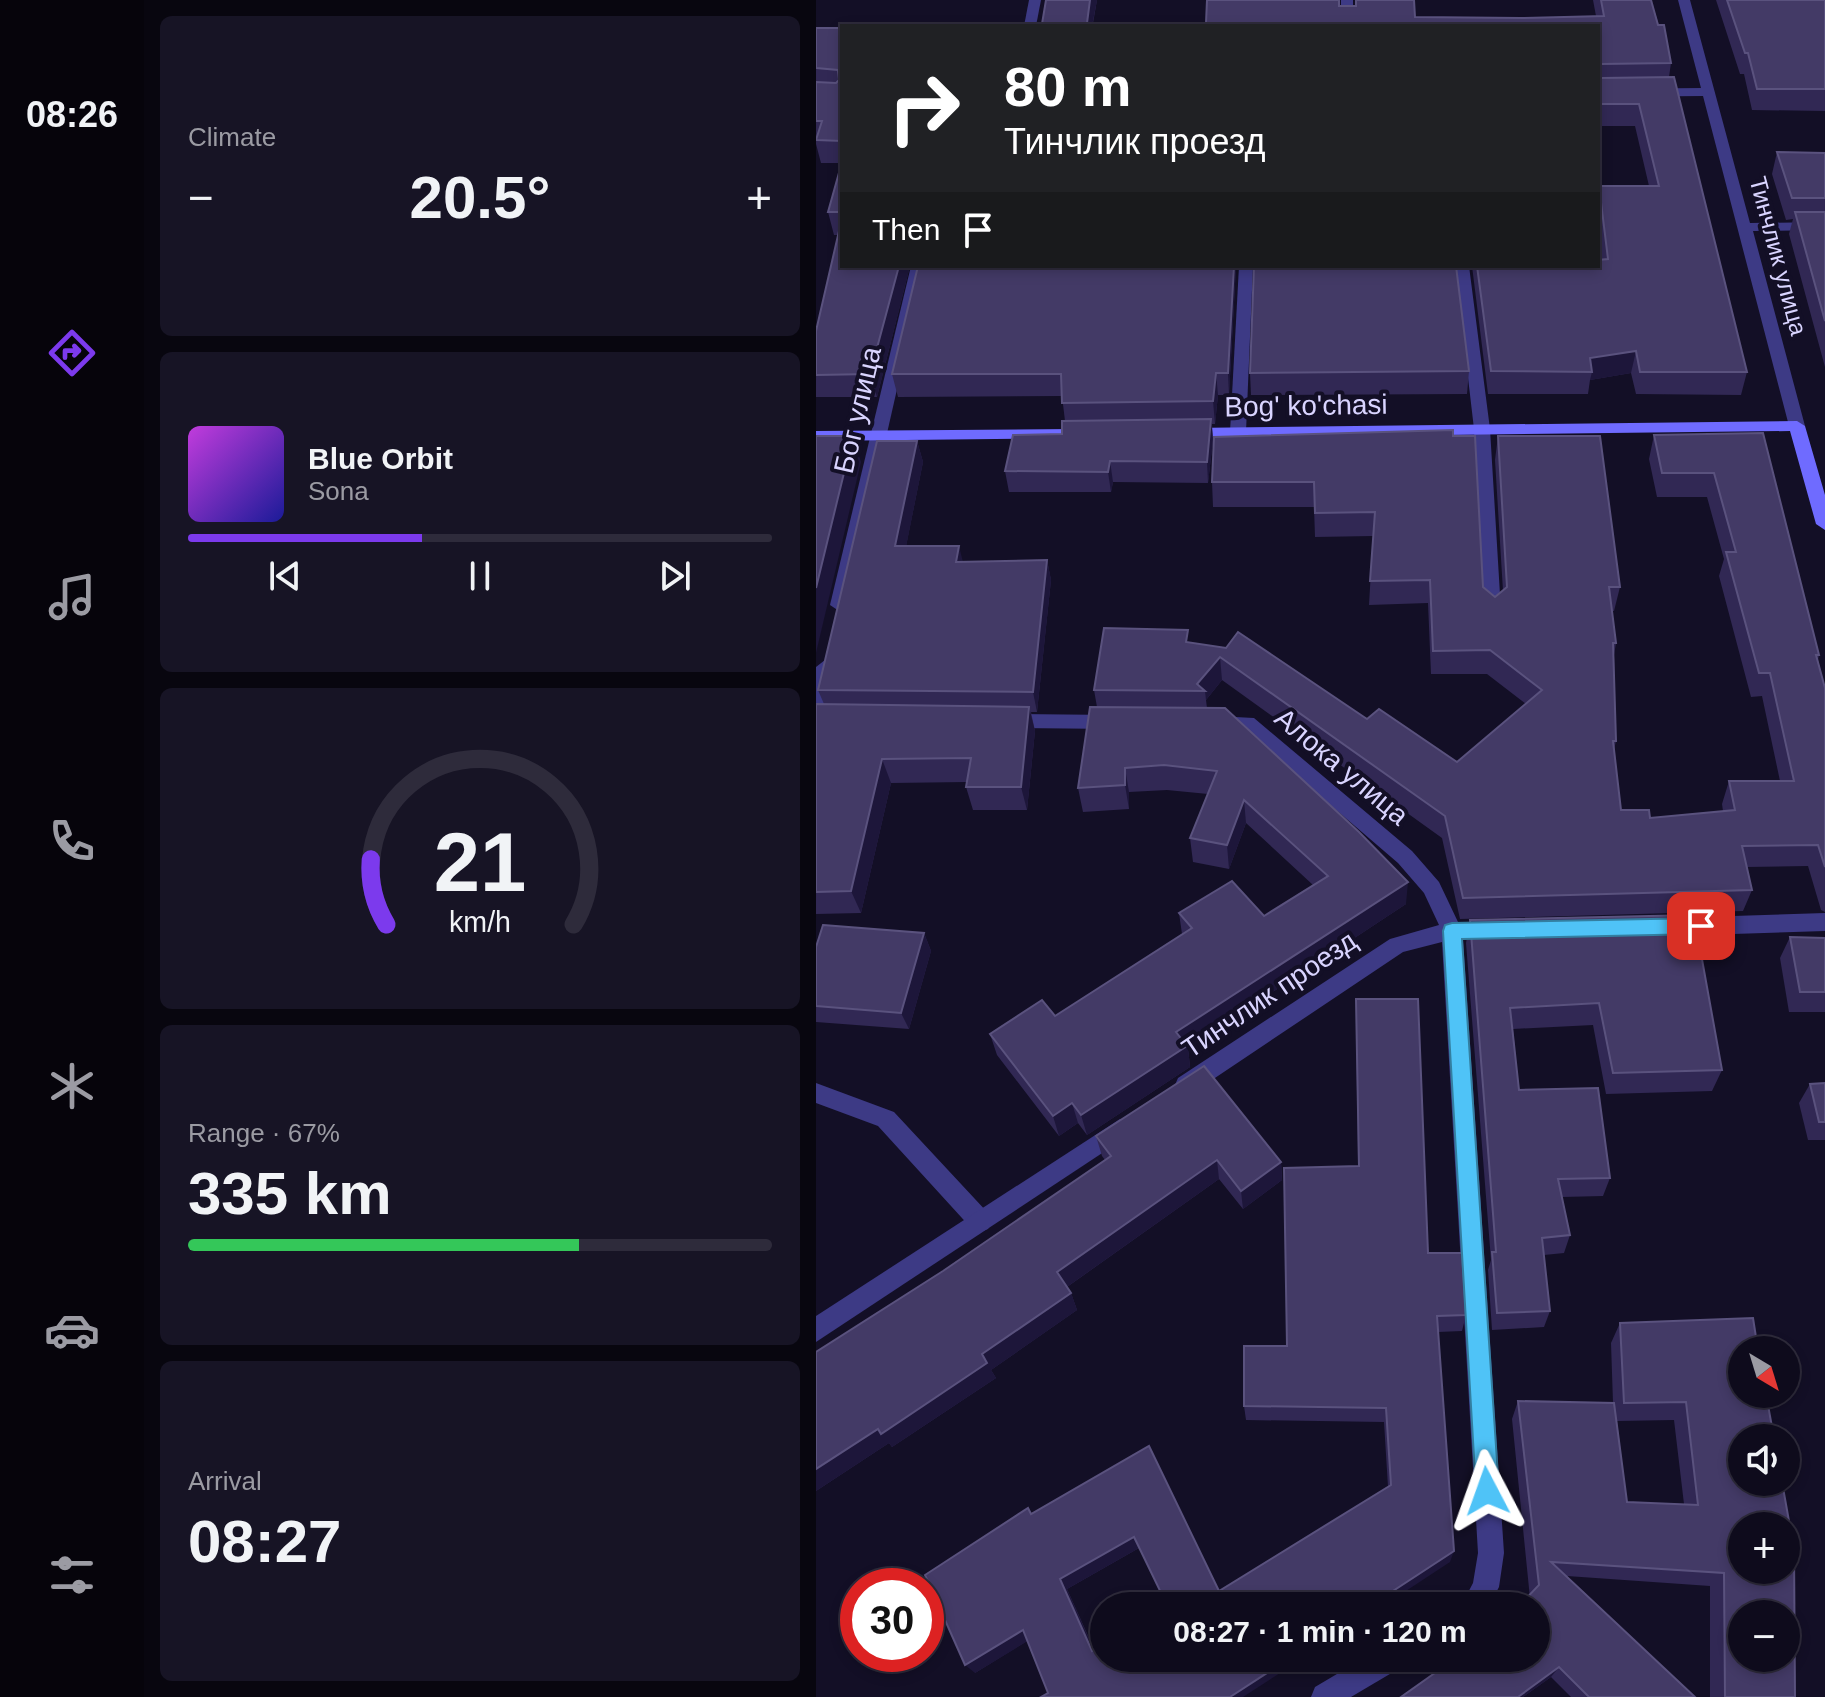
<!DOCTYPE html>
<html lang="en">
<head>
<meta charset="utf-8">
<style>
  :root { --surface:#0e0b1c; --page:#171425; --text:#f1f3f6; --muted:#9b9ba3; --line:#2e2b3b; --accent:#7c3aed }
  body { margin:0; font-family:Arial,sans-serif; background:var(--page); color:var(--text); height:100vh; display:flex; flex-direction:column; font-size:30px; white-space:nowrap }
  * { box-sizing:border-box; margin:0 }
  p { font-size:26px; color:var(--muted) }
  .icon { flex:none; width:44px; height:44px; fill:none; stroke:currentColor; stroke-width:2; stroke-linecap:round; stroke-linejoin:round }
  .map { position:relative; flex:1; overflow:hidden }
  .panel { display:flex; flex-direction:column; gap:16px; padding:16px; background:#08060f; width:672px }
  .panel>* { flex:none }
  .banner { position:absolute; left:24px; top:24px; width:760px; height:244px; border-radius:0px; box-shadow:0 4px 12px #0003,0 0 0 2px var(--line); background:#202124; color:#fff; overflow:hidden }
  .needle { width:52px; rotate:142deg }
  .buttons { position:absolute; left:912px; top:1336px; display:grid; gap:16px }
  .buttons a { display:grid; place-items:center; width:72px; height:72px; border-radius:50%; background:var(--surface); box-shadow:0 4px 12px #0003,0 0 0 2px var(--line); font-size:40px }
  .speed { position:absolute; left:24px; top:1568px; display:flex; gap:16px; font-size:40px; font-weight:700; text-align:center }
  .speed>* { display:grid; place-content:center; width:104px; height:104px; border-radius:50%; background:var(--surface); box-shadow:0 4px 12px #0003,0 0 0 2px var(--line); line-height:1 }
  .speed .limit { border:12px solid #d22; background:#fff; color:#111 }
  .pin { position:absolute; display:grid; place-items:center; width:68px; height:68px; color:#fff; margin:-34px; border-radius:16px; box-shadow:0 4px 12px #0006 }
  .me { position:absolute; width:88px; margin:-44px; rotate:356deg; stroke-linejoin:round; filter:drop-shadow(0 0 6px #0008) }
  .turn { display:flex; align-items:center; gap:28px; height:168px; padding:0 32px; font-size:36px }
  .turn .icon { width:104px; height:104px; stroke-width:2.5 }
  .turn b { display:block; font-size:56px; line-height:68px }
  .then { display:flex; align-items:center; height:76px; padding:0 32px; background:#0003; gap:16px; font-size:30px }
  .big { font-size:60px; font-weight:700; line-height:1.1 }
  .panel .widget { flex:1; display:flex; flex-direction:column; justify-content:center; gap:12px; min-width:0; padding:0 28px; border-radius:12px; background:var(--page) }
  .panel .dial { align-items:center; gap:0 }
  .dial svg { height:208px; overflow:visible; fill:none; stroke:var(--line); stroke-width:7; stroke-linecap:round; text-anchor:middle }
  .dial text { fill:var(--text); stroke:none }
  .song { display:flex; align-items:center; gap:24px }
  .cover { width:96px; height:96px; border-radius:12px; background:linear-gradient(135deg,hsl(290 70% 55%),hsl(240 70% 35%)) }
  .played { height:8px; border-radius:4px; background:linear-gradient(90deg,var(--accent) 40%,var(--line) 40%) }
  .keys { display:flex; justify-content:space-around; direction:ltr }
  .heat { display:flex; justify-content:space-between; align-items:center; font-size:44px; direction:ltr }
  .charge { height:12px; border-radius:6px; background:linear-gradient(90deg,#34c759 67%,var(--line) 0) }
  .trip { position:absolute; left:274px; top:1592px; width:460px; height:80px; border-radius:40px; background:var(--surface); box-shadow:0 4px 12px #0003,0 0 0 2px var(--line); font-weight:700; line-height:80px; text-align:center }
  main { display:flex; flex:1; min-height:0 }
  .tab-bar { display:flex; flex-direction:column; width:144px; justify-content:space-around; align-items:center; background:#06040b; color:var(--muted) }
  .tab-bar .icon { width:56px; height:56px }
  .tab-bar .current { color:var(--accent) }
  .tab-bar b { font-size:36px; color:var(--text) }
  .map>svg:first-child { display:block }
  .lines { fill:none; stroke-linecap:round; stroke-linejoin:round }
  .lane { fill:#3d3a85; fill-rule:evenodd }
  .street { fill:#3d3a85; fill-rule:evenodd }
  .secondary { fill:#6f6bff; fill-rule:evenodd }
  .wall { fill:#312854; fill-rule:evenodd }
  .shaded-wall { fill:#1d163a }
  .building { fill:#433a66; stroke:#5a527e; stroke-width:2; fill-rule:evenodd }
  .route { fill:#4fc3f7; stroke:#337fa1; stroke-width:2 }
  .labels { text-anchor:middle; stroke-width:8; stroke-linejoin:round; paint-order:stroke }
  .far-street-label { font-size:24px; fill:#d9d4ff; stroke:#130f26 }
  .street-label { font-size:28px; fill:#d9d4ff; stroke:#130f26 }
</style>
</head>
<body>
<main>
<nav class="tab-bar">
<b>08:26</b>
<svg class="icon current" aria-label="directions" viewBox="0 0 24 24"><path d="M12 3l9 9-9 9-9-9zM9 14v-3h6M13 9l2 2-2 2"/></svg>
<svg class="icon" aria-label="music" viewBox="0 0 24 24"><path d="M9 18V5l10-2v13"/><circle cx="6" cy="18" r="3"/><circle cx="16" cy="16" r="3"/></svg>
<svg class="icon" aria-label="phone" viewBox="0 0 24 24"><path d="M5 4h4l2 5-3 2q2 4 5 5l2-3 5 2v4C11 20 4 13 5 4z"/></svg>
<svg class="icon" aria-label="climate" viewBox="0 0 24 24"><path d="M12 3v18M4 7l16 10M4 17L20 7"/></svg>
<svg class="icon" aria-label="car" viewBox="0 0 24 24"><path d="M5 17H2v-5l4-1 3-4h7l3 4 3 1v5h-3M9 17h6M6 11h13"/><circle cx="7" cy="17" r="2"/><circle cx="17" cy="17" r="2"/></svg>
<svg class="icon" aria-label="filters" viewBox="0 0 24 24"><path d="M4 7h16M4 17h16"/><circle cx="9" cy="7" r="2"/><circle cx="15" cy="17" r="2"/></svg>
</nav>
<section class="panel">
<div class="widget"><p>Climate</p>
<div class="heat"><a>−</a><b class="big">20.5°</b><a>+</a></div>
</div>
<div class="widget">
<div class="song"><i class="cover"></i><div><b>Blue Orbit</b><p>Sona</p></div></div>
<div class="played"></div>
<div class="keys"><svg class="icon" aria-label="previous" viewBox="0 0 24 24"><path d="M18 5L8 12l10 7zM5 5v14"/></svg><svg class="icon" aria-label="pause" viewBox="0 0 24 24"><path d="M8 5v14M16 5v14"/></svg><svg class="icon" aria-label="next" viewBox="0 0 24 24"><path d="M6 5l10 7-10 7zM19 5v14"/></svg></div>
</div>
<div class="widget dial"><svg viewBox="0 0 100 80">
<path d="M14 69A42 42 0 1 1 86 69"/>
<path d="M14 69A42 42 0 0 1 8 44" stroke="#7c3aed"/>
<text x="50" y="56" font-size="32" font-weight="700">21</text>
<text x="50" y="72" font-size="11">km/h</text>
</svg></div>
<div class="widget"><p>Range · 67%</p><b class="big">335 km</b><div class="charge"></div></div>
<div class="widget"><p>Arrival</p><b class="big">08:27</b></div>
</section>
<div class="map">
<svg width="1009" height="1697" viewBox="0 0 1009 1697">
  <rect width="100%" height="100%" fill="#130f26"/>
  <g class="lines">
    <path class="lane" d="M0,1083L78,1112L172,1213L176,1221L172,1229L164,1232L156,1229L62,1126L0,1103Z"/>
    <g class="street">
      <path d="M213,0H225L220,26H208Z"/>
      <rect x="525" y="0" width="12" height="26"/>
      <path d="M862,0H874L934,223L1009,222V230L937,231L989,426L987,430H975L973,426L887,96L782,97V89L885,88Z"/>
      <path d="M95,266H109L32,605L23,611L14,605Z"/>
      <path d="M423,266H437L430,432L422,437L414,432Z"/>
      <path d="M639,266H653L674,429L685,611L676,618L667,611L658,429Z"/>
      <path d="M9,660L18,667L9,706L0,713V667Z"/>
      <path d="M192,714L300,715L309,722L300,729L192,728L183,721Z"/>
      <path d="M400,716L438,718L596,851L623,882L642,922L685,925L688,931L685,937L647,940L688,1553L683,1587L673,1606H645L657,1583L662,1553L626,942L587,952L378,1092L370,1095L362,1092L359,1085L362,1078L574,939L623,925L608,893L582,863L427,730L393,728L391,723L393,718Z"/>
      <path d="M1009,913V931L854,936L847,933L844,927L847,921L854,918Z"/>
      <path d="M304,1119L312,1122L315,1129L312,1136L0,1342V1316Z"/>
      <path d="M548,1658H588L584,1668L535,1697H495L499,1687Z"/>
    </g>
    <g class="secondary">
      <path d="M981,421L989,426L1009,495V530L1000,524L974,431L372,438L364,433L372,428Z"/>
      <path d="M256,429L262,430V438L0,441V431Z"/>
    </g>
  </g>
  <g class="wall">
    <path d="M230,0H281L277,23H390L523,6L599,17L705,18L780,16L777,0H835L855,63L853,77L931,372L925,395L820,394L815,373L774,380L772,394H672L656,266H782L786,259L782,228V194L783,186H833L819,126H782V26L226,24Z"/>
    <path d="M900,0H1009V111L936,110L928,74H924Z"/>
    <path d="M0,28H26V266H94L61,397H0V331L22,235H18L12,212L26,163H5L0,144Z"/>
    <path d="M961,152L1009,153V367L973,234L977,219L970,220L956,174Z"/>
    <path d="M102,266H420L413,395H402L399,424H396L397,440L392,483L297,482L295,492H193L189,471L246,434L249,421L246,396L82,397L76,374Z"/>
    <path d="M653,371L651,394L435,395L434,373Z"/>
    <path d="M637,430L667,587L679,597L687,591L679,460L682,436L804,587L798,611H796L800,643L798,655L800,741L798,750L805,810L834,818L907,811L906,804L913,781H964L946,696L935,697L903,576L908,559L891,497H841L833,459L838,435L947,433L1003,655L1002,660L1009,688V912L1005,910L992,866L930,867L936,890L927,911L644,919L626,838L406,680L390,700L391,708L590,904L372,1048L374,1067L271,1135L262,1123L243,1136L181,1055L174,1034L239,1016L366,934L363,913L448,916L497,885L430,823L413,869L377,862L374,838L392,794L351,790L313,792V809L267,812L262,788L281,707L278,690L373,642L551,719L641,762L710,704L671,674H615L612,603L553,605L557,536L499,537L498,507H397L396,482Z"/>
    <path d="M101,441L107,462L90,546L147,562L231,560L235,580L221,712H215L219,731L211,810H157L150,787L151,782L75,783L45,913L0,914V704H8L2,690Z"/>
    <path d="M654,920L906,1070L896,1091L790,1094L777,1025L697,1029L703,1090L794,1178L787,1196L746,1197L754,1235L748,1253L728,1255L734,1311L728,1327L676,1330L672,1270L675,1260L650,943Z"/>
    <path d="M108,933L115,951L93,1029L0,1022V947Z"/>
    <path d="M974,937H1009V1012H973L964,958Z"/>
    <path d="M540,999L612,1253L650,1315L646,1331L622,1332L634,1562L350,1603L323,1548L251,1589L278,1649L232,1693L211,1641L159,1673L216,1513L333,1446L403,1591L572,1487L568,1422L430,1420L428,1406L471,1346L542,1166L540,1020Z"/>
    <path d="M1009,1083V1140H992L983,1103L994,1084Z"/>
    <path d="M280,1136L465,1162L466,1180L427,1209L403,1179L251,1287L255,1293L261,1310L175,1370L180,1378L76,1447L73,1443L0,1491V1352L127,1271L289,1160L286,1156Z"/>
    <path d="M937,1318L979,1697H894V1586L751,1576L879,1697H755L735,1677L707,1697H585L720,1658L696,1419L702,1401L797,1403L795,1343L804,1323ZM858,1420L868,1504L811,1502L801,1421Z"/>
  </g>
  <g class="shaded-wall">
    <path d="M274,0H281L276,26L271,23Z"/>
    <path d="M83,266H94L61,397L54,374Z"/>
    <path d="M418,266H420L413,395L412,373Z"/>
    <path d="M820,351L815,373L774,380L776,372L774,358Z"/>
    <path d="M400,373L402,395L399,424L397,401Z"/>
    <path d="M395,419L397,440L392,483L391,462Z"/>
    <path d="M37,436L45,462L0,653V588Z"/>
    <path d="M101,441L107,462L86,567L79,546Z"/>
    <path d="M294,461L297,482L295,492L292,472Z"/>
    <path d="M143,546L148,566L140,562Z"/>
    <path d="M231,560L235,580L221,712L217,692Z"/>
    <path d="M404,657L406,680L390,700L389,691L381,684Z"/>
    <path d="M213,707L219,731L211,810L205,787Z"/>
    <path d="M66,759L75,783L45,913L35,891Z"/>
    <path d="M309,768L313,792V809L309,785Z"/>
    <path d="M428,800L430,823L413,869L411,845Z"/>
    <path d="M592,882L590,904L372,1048L374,1067L271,1135L265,1115L360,1032Z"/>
    <path d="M108,933L115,951L93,1029L85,1013Z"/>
    <path d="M256,1103L262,1123L243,1136L237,1116Z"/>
    <path d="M401,1160L403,1179L248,1289L241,1272Z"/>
    <path d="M465,1162L466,1180L427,1209L425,1191Z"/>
    <path d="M255,1293L261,1310L175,1370L180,1378L76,1447L73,1443L0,1491V1469Z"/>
    <path d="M318,1537L323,1548L251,1589L282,1659L276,1651L244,1579Z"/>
    <path d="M638,1551L634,1562L567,1606H554Z"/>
    <path d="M207,1630L215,1639L159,1673L149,1665Z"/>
    <path d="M474,1658H487L427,1697H414Z"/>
    <path d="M743,1667L735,1677L707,1697H702Z"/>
  </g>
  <g class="building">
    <path d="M230,0H274L271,23H390L391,0H523V6H540V0H598L599,17L705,18L788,16L785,0H835L842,25H848L855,63L785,64L782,75L785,78L858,77L931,372H824L820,351L774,358L776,372L675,371L661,266H782V260L792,259L783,186H843L823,104H782V26H110L226,24Z"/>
    <path d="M911,0H1009V89H941L932,53H929Z"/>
    <path d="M0,28H26V141L0,140L6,121H0V82L20,83L23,80L22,70L0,68Z"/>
    <path d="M961,152L1009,153V198H976Z"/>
    <path d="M26,162V212H12Z"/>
    <path d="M979,212H1009V321Z"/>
    <path d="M26,218V266H83L54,374L0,375V331Z"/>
    <path d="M102,266H418L412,373H400L397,401L246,403L245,374H76Z"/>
    <path d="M438,266H640L653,371L434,373Z"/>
    <path d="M395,419L391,462L294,461L292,472L189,471L197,435L246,434V421Z"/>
    <path d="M637,430V436H659L667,587L679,597L691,587L682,436H784L804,587H793L800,643H797L800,741H797L805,810H833L834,818L919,810L913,781H978L954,673H943L910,552H920L898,473H846L838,435L947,433L1003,655H1000L1009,688V867L1002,845L926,846L936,890L647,898L629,816L404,657L381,684L389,691L278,690L288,628L372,630L370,642L410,648L422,632L551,719L563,709L641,762L726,690L674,650L617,651L614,580L554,581L559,512L499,513L498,482H396L398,437Z"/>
    <path d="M0,436H37L0,588Z"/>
    <path d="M61,441H101L79,546H143L140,562L231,560L217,692L2,690Z"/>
    <path d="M0,704L213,707L205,787H150L155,758L66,759L35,891L0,892Z"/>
    <path d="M274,707L409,708L543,832L592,882L360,1032L371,1046L265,1115L256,1103L237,1116L174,1034L226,1000L239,1016L376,928L363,913L416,881L448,916L512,876L428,800L411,845L374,838L401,771L348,765L309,768V785L262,788Z"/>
    <path d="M878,915L906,1070L797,1073L783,1003L694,1008L703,1090L782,1088L794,1178L742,1179L754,1235L726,1238L734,1311L681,1313L676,1252H680L654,920Z"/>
    <path d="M7,925L108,933L85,1013L0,1006V947Z"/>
    <path d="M974,937L1009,938V992H984Z"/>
    <path d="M540,999H602L612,1253H646L650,1315L621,1316L638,1551L554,1606H345L350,1603L318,1537L244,1579L276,1651L288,1643V1658H474L414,1697H225L232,1693L207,1630L149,1665L109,1575L212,1508L215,1514L333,1446L403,1591L575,1485L570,1408L428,1406V1346H471L468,1168L543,1166Z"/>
    <path d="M388,1066L465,1162L425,1191L401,1160L241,1272L255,1293L166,1354L171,1363L65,1434L62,1429L0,1469V1352L127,1271L295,1156L280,1136Z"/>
    <path d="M1009,1083V1122H1003L994,1084Z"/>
    <path d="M937,1318L942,1350H926V1394H950L958,1438H926V1482H966L978,1549L979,1697H909L908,1573L735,1562L879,1697H773L743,1667L702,1697H585L640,1658H720V1606H703L723,1585L702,1401L798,1403L811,1502L882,1505L870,1402L808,1403L804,1323ZM926,1526H970V1570H926ZM926,1614H970V1658H926Z"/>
  </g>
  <path class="route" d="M885,918L891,920L894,926L891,931L885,934L646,939L683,1491L680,1499L671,1502L663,1499L660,1491L627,931L629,925L636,923Z"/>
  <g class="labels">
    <g class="far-street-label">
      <text transform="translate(962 256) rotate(75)" y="8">Тинчлик улица</text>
    </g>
    <g class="street-label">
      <text transform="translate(490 405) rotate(-1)" y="10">Bog' ko'chasi</text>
      <text transform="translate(41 410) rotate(-77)" y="10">Бог улица</text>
      <text transform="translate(526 766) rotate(40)" y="10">Алока улица</text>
      <text transform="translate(453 994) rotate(-34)" y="10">Тинчлик проезд</text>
    </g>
  </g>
</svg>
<div class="buttons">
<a><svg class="needle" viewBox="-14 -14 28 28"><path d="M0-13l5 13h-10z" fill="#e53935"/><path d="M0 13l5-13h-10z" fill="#9b9ba3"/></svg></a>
<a><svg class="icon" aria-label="sound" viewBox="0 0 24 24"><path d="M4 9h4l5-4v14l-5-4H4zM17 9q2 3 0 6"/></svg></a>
<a>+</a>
<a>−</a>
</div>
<div class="speed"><div class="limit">30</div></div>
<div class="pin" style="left:885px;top:926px;background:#d93025"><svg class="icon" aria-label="arrive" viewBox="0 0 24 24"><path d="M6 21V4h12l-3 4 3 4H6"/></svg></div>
<svg class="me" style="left:671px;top:1491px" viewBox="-20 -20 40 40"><path d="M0-17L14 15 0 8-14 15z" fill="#4fc3f7" stroke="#fff" stroke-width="4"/></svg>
<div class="trip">08:27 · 1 min · 120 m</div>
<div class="banner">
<div class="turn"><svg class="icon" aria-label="right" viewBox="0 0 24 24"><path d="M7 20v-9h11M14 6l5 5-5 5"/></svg><div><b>80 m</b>Тинчлик проезд</div></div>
<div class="then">Then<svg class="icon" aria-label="arrive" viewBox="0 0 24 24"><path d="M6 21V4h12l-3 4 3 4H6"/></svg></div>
</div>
</div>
</main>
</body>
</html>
